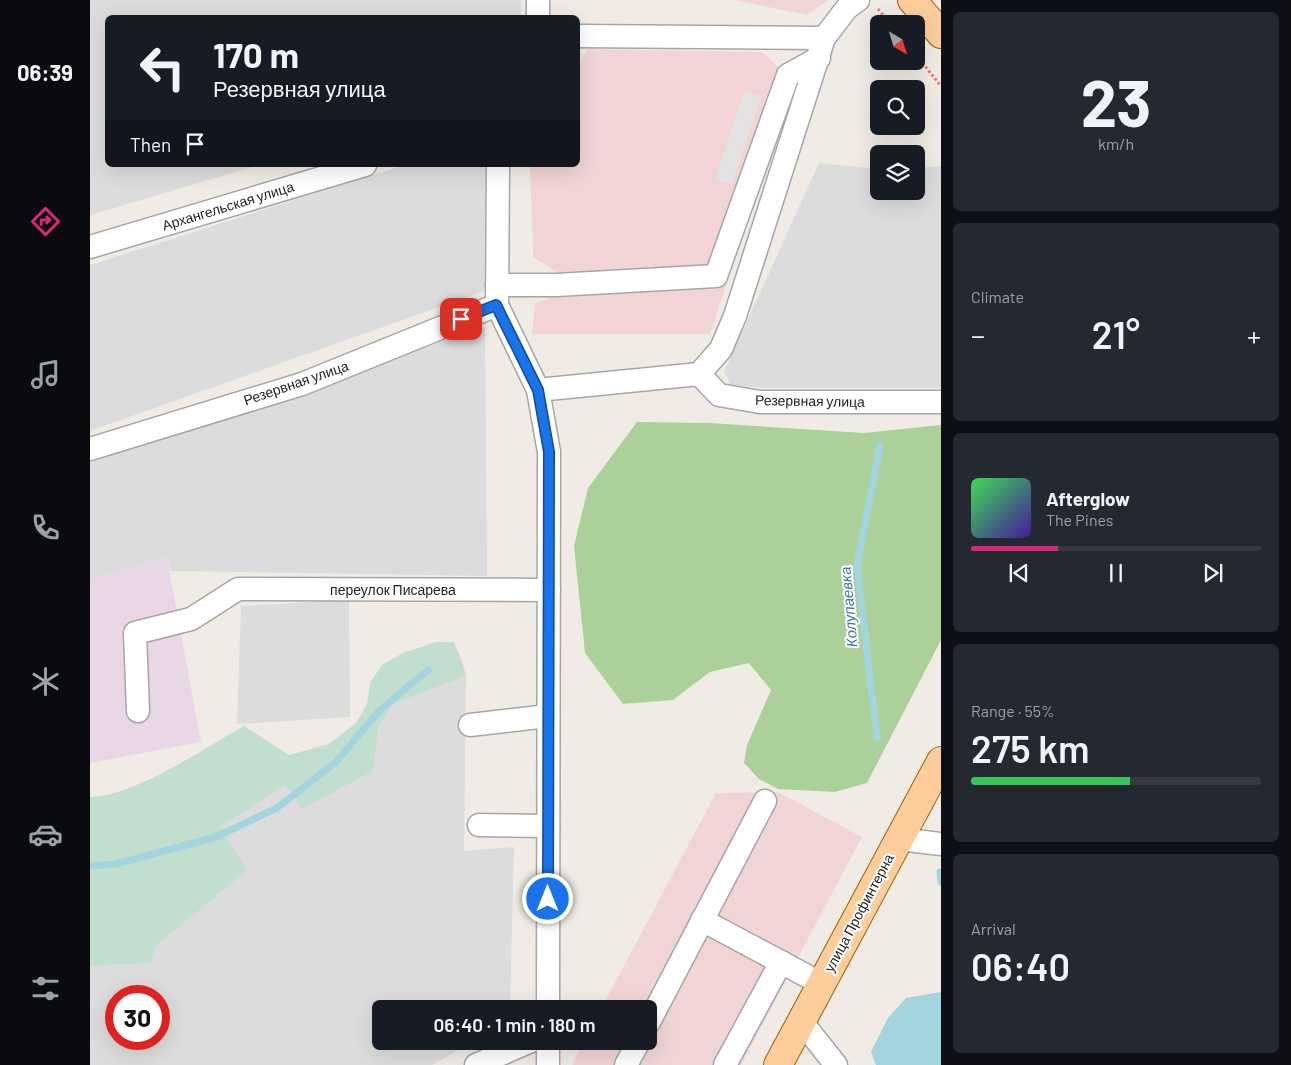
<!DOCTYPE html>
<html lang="en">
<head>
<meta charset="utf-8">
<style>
  :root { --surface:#171b24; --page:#242831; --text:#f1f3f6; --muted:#9ea1a6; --line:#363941; --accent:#db2777 }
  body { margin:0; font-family:Barlow,sans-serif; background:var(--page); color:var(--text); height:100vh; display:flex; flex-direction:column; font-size:19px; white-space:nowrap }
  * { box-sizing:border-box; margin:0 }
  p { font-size:16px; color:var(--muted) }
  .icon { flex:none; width:28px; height:28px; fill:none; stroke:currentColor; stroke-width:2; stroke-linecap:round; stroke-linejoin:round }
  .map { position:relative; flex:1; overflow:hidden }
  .drawer { display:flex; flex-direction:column; gap:12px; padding:12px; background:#0d0f14; width:350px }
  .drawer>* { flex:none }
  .hud { position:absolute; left:15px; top:15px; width:475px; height:152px; border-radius:8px; box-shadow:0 5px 20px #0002; background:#171b24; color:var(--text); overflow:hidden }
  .needle { width:32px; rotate:142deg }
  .controls { position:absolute; left:780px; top:15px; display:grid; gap:10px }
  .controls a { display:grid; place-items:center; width:55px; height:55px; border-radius:8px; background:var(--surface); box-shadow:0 5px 20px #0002; font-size:25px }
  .speed { position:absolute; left:15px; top:985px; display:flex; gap:10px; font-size:25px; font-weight:700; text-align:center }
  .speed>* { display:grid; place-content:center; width:65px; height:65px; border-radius:50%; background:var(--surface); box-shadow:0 5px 20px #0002; line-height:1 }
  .speed .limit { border:8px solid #d22; background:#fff; color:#111 }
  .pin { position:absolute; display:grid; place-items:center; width:42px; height:42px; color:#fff; margin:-21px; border-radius:10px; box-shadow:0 2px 8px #0006 }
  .me { position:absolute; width:55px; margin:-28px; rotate:0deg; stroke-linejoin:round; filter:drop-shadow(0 0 4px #0008) }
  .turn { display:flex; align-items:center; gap:18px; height:105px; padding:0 25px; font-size:22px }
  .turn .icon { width:65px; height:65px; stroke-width:2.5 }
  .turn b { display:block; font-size:35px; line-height:42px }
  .then { display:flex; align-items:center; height:48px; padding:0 25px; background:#0003; gap:10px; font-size:19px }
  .big { font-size:38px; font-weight:600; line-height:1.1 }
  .drawer .tile { flex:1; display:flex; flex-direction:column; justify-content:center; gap:8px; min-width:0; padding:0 18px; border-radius:8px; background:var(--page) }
  .drawer .dial { align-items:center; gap:0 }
  .dial b { font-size:65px; line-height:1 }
  .song { display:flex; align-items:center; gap:15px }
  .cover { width:60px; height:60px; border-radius:8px; background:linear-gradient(135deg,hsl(130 70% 55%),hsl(260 70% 35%)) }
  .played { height:5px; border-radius:2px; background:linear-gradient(90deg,var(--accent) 30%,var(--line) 30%) }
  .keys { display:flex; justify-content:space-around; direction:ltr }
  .heat { display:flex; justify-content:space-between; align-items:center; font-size:28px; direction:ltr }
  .charge { height:8px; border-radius:4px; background:linear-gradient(90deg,#34c759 55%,var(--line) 0) }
  .trip { position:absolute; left:282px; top:1000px; width:285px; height:50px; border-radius:8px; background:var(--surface); box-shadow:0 5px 20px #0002; font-weight:600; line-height:50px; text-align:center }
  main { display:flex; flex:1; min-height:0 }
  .tabs { display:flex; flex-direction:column; width:90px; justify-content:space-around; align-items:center; background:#090b0e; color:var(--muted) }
  .tabs .icon { width:35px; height:35px }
  .tabs .selected { color:var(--accent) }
  .tabs b { font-size:22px; color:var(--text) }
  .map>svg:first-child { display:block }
  .residential { fill:#dddcdc; fill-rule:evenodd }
  .commercial { fill:#f1d4d4 }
  .industrial { fill:#e9d7e6 }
  .forest { fill:#acd099 }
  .wetland { fill:#c1decf }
  .parking { fill:#e3e3e3 }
  .water { fill:#a4d4de }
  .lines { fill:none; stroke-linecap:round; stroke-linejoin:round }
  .stream { stroke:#a4d4de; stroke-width:7 }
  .minor-casing { stroke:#a6a6a6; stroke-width:25 }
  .major-casing { stroke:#995f00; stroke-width:30 }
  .path { stroke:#fc7169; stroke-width:3; stroke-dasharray:2.5 2.5; stroke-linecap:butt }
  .minor { stroke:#fff; stroke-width:22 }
  .major { stroke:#fdce9c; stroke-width:28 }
  .route-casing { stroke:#114b97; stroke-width:12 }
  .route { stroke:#1a73e8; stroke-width:9 }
  .labels { text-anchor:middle; stroke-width:4; stroke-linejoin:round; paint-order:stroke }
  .street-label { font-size:14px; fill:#1f1f1f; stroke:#fff }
  .water-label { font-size:15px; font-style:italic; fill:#4377a0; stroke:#fff }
</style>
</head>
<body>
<main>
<nav class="tabs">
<b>06:39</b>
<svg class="icon selected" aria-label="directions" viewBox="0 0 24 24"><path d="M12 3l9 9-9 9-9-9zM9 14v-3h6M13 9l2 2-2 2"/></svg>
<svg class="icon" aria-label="music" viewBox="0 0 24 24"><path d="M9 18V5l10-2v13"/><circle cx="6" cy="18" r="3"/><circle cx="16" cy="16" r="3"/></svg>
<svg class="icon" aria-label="phone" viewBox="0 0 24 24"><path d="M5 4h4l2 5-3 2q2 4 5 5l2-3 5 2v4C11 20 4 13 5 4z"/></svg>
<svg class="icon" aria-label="climate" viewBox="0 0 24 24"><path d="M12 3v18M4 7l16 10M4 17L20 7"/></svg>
<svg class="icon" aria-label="car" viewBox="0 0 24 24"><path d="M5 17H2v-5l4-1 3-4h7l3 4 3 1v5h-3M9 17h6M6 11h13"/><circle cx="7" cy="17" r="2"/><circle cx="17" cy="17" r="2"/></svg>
<svg class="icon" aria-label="filters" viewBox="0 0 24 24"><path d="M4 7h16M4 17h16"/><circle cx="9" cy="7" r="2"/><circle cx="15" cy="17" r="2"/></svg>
</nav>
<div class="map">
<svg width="851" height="1065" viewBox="0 0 851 1065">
  <rect width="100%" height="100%" fill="#f0ece5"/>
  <g class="residential">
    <path d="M0,0H431V17L18,18V165H169L0,215Z"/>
    <path d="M729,163L789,169V191H826V168L851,166V388H675L641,385L634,372Z"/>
    <path d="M314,165H396L394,291L0,431V265Z"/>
    <path d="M395,327L397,576L80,571L77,558L0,580V462Z"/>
    <path d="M259,600L260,717L147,724L151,606Z"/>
    <path d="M376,676L374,851L424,847L420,1009H291V1041H384L342,1065H0V966L61,963L66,946L158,870L129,827L196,785L282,771L288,729L303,704ZM26,996H69V1039H26Z"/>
  </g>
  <g class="commercial">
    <path d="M644,0H738L717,15Z"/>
    <path d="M497,49L672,52L703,81L620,334H442L445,304L466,295L467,272L443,257L440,165H488V68Z"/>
    <path d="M688,792L772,837L651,1065H482L494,1041H559V1009H511L626,793Z"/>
  </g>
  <path class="industrial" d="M77,558L111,742L0,763V580Z"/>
  <path class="forest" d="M547,422L620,423L774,433L851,425V640L777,783L745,792L688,789L669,779L654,763L657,745L681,690L659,663L620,672L583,700L533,704L495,653L484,546L498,488Z"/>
  <path class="wetland" d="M346,642H364L372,661L376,676L303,704L288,729L283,771L212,809L196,785L130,827L158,870L66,946L61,963L0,966V797C43,797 115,748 154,726L199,755L239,744L266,723L277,704L280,683L292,665L313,653Z"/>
  <path class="parking" d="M654,91L671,96L642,184L625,179Z"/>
  <path class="water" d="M851,992V1065H786L781,1052L798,1018L816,998Z"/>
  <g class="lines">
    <g class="stream">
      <path d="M787,738L767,566L790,445"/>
      <path d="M0,866L26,864L126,837L187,808L246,762L289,711L338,670"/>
      <path d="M850,872L851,882"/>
    </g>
    <defs>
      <g id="minor">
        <path d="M448,18V0"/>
        <path d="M488,36L734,38L757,8L768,0"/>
        <path d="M408,165L407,305L448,390L459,452L458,1009"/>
        <path d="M0,247L275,165"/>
        <path d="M407,285H466L626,276L698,75L729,58"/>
        <path d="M609,374L631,349L645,316L734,38"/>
        <path d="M448,390L609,374L629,395L670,402H851"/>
        <path d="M0,449L212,384L407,305"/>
        <path d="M48,711L45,633L101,619L148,589L459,590"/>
        <path d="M380,725L458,716"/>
        <path d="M389,825L458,826"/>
        <path d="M809,839L851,844"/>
        <path d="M612,920L732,984"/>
        <path d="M711,1021L746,1065"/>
        <path d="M559,1022L675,801"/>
        <path d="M386,1065L441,1041"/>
        <path d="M458,1065V1041"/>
        <path d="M536,1065L549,1041"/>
        <path d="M635,1065L691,962"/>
      </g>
      <g id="major">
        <path d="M822,0L851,34"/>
        <path d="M688,1065L851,761"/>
      </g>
    </defs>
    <use href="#minor" class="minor-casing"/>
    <use href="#major" class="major-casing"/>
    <g class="path">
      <path d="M788,9L801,24"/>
      <path d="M826,55L851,86"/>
    </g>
    <use href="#minor" class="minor"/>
    <use href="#major" class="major"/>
  </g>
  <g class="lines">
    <defs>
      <path id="route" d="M371,319L406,305L448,390L459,452L458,899"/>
    </defs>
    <use href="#route" class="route-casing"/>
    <use href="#route" class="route"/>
  </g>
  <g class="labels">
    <g class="street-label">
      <text transform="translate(138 206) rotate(-17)" y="5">Архангельская улица</text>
      <text transform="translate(206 383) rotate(-19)" y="5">Резервная улица</text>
      <text transform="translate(720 401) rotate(1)" y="5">Резервная улица</text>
      <text x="303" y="595">переулок Писарева</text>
      <text transform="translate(769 913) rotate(-62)" y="5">улица Профинтерна</text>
    </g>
    <g class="water-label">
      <text transform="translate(759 607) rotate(-95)" y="5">Колупаевка</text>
    </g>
  </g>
</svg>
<div class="controls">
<a><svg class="needle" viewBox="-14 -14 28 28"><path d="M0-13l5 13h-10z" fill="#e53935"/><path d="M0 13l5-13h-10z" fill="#9ea1a6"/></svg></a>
<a><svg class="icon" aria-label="search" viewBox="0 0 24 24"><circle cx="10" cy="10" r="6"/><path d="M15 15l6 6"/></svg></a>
<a><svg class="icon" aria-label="layers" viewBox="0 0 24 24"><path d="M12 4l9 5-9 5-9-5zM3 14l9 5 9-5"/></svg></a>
</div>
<div class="speed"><div class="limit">30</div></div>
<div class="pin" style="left:371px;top:319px;background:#d93025"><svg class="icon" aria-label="arrive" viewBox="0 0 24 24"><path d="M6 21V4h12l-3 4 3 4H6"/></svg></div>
<svg class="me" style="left:458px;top:899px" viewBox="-20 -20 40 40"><circle r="17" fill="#1a73e8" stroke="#fff" stroke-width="3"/><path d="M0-11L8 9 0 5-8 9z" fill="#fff"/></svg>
<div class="trip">06:40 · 1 min · 180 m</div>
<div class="hud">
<div class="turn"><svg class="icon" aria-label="left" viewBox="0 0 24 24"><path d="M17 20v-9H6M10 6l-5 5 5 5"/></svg><div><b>170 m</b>Резервная улица</div></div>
<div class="then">Then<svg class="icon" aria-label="arrive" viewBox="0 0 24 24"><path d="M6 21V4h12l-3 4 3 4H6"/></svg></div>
</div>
</div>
<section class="drawer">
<div class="tile dial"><b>23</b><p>km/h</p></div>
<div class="tile"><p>Climate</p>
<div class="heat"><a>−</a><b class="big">21°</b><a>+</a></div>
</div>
<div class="tile">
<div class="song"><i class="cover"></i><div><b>Afterglow</b><p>The Pines</p></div></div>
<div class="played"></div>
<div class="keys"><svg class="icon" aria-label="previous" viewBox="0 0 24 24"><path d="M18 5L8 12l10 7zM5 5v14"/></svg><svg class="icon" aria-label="pause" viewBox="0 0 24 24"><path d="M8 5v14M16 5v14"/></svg><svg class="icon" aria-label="next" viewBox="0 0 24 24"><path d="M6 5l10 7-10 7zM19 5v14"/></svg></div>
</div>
<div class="tile"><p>Range · 55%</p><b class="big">275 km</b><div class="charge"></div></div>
<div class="tile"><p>Arrival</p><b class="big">06:40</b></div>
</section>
</main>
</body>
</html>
